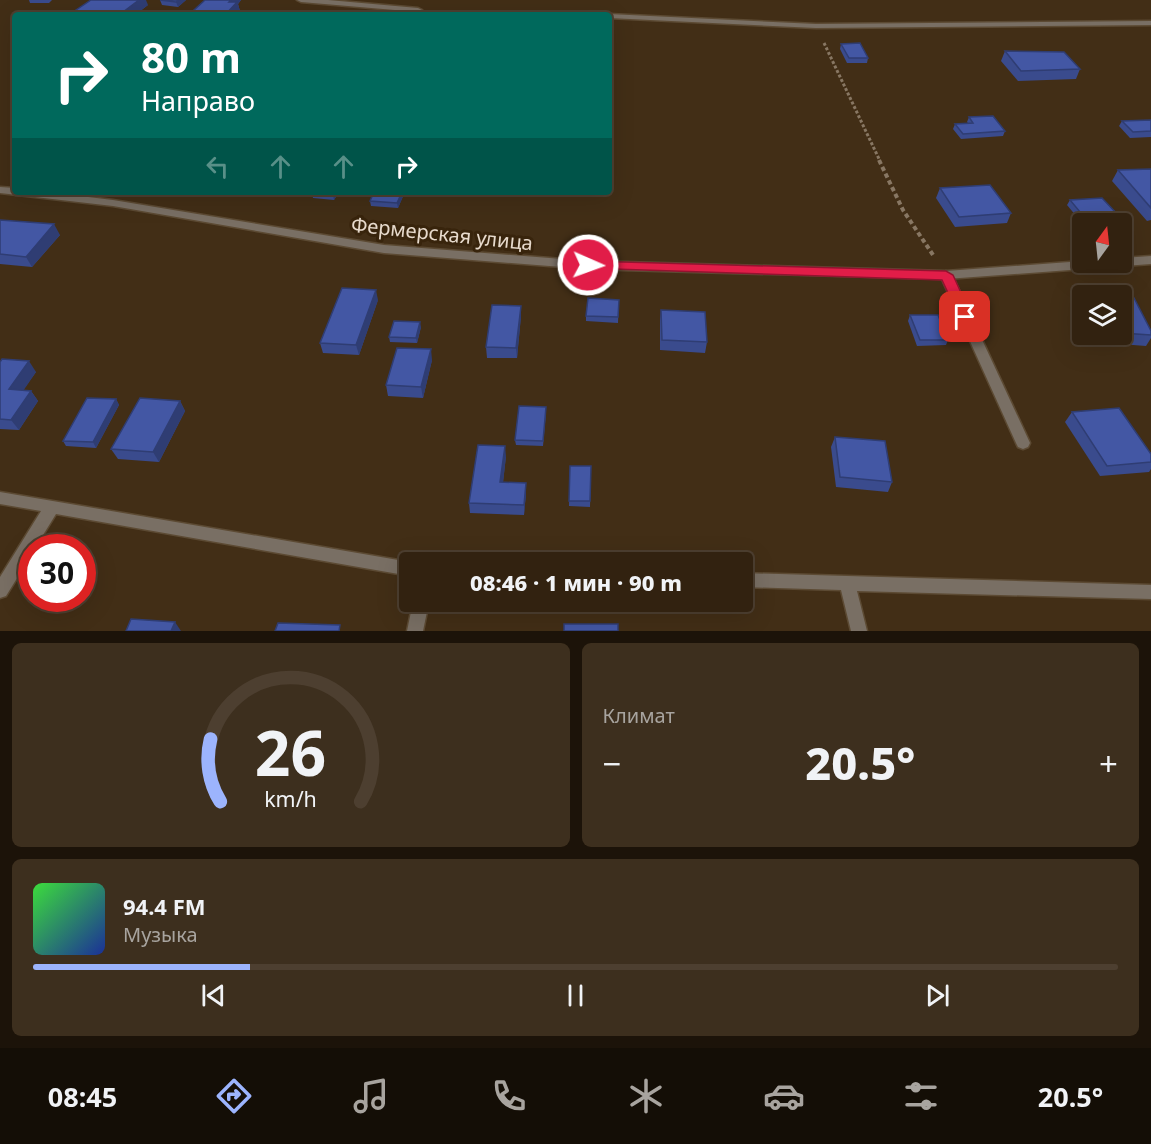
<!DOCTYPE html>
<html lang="ru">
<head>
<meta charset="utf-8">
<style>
  :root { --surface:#322210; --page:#3d2f1e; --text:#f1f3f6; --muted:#a8a49f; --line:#4d3f30; --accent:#9cb4fd }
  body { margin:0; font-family:"Noto Sans",sans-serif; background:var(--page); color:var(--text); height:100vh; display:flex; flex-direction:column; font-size:22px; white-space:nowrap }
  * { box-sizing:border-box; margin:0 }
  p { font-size:20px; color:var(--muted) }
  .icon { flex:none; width:33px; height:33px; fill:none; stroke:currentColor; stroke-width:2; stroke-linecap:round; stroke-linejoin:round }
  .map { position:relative; height:631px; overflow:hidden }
  .side { display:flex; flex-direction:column; gap:12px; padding:12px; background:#1c1309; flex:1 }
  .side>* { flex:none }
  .banner { position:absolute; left:12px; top:12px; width:600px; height:183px; border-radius:6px; box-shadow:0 6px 24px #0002,0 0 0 2px var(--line); background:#00695c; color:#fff; overflow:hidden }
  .needle { width:39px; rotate:15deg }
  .tools { position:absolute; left:1072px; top:213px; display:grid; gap:12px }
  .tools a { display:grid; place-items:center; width:60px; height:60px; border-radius:6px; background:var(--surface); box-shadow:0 6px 24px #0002,0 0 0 2px var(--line); font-size:30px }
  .speed { position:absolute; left:18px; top:534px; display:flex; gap:12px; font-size:30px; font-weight:700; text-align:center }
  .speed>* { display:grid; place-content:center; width:78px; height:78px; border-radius:50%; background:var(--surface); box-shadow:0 6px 24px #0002,0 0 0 2px var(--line); line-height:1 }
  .speed .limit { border:9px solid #d22; background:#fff; color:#111 }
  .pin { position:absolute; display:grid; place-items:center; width:51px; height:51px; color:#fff; margin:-26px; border-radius:12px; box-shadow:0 3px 9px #0006 }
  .me { position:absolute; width:66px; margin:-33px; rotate:92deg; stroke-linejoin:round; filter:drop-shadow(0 0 4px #0008) }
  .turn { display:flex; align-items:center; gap:21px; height:126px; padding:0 30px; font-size:27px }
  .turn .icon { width:78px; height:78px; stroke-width:2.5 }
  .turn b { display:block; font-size:42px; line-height:51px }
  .lanes { display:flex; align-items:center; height:57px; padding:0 30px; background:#0003; justify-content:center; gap:30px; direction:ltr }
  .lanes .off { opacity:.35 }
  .big { font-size:45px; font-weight:800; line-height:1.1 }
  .side .tile { flex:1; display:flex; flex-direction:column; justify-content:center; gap:9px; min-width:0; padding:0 21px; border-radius:9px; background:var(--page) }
  .side .dial { align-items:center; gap:0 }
  .dial svg { height:156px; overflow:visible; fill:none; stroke:var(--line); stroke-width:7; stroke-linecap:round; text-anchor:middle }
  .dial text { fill:var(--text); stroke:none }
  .song { display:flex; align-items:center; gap:18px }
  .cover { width:72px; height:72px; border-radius:9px; background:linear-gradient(135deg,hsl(120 70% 55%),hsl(230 70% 35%)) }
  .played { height:6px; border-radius:3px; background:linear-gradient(90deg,var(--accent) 20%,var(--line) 20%) }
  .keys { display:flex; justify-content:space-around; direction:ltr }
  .heat { display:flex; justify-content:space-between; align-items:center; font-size:33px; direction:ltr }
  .side .tiles { flex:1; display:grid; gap:12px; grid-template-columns:1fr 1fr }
  .tile:last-child { grid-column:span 2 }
  .trip { position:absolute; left:399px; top:552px; width:354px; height:60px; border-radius:6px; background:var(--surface); box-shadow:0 6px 24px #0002,0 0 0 2px var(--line); font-weight:800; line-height:60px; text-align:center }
  .tabs { display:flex; height:96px; justify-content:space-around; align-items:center; background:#140e06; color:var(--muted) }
  .tabs .icon { width:42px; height:42px }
  .tabs .current { color:var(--accent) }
  .tabs b { font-size:27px; color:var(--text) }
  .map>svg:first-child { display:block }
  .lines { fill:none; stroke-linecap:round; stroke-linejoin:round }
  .lane-casing { stroke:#5c4a33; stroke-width:3 }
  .street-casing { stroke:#5c4a33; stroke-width:3 }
  .path-far1 { stroke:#887763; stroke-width:3; stroke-dasharray:3 2; stroke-linecap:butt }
  .path { stroke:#887763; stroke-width:4; stroke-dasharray:4.5 3; stroke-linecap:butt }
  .lane { fill:#796f64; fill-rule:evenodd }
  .street { fill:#796f64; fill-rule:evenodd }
  .wall { fill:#3a4b8d }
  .shaded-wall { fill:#2f3d73 }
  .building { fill:#4357a4; stroke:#2f3d73; stroke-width:1.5 }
  .route { fill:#e11d48; stroke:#92132f; stroke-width:1.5 }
  .labels { text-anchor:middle; stroke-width:6; stroke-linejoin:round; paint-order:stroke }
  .street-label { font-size:20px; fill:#e7dacc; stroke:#38240c }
</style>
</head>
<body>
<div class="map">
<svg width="1151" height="631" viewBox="0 0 1151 631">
  <rect width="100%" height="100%" fill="#422e16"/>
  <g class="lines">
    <defs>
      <g id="lane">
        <path d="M297,0H328L418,8L422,10L418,12L301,2Z"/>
        <path d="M566,12L586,13L590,15H566Z"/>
        <path d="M609,14L816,24L1151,21V25L816,28L609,18V15H606Z"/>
        <path d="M946,271L952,275L1030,443L1028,447L1023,449L1018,447L1016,443L940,275Z"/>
      </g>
      <g id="street">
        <path d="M0,187L15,188V192H47L113,200L384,245L588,261L946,271L1083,261L1122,262V258L1151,256V264L946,279L588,269L384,253L113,206L0,193Z"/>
        <path d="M0,492L410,562V576L56,514L35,548H32V554L6,596L0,598V577L41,511L0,504Z"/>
        <path d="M742,573L1151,585V599L857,591L867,631H851L841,590L742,587Z"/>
        <path d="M413,602H429L423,631H407Z"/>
      </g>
    </defs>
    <use href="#lane" class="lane-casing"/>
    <use href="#street" class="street-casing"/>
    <path class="path-far1" d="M824,43L880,161"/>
    <path class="path" d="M879,160L903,210L933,255"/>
    <use href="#lane" class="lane"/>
    <use href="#street" class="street"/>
  </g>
  <g class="wall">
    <path d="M29,0H52L49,3H30Z"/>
    <path d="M160,0H186L178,7L162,5Z"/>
    <path d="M205,0H241L238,4L240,11L236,15H194L193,11Z"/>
    <path d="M148,5L135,15H74L73,12Z"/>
    <path d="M841,44L868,58L867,63H847L840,49Z"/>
    <path d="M1005,51L1080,69L1076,79L1018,81L1001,61Z"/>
    <path d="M969,117L1005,131L1003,136L961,139L953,129L955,124L968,123L967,122Z"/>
    <path d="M1151,120V137L1130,138L1119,126L1122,121Z"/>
    <path d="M1151,169V220L1147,221L1112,181L1118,170Z"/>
    <path d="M940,188L1011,213L1007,223L955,227L936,198Z"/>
    <path d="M312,192H339L334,200L313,198Z"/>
    <path d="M374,192H404V194L398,208L371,206L370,201Z"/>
    <path d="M1070,200L1118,215L1115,221L1082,223L1067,205Z"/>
    <path d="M0,220L60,235L32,267L0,264Z"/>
    <path d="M1083,296V318L1077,305Z"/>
    <path d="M1122,297L1151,331V338L1146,346L1094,342L1091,334H1122Z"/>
    <path d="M378,300L359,355L323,353L320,343Z"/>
    <path d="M619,300L618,323L586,321V316Z"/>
    <path d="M661,310L707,342L705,353L660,350V320Z"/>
    <path d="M910,315L948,340L946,345L917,346L908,321Z"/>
    <path d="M521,316L517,358H487L486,347Z"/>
    <path d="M421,327L417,343L390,342L389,337Z"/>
    <path d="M432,360L423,398L388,396L386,385Z"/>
    <path d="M0,362L36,372L23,390L31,391L38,401L19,430L0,429Z"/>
    <path d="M116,399L119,405L96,448L66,446L63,441Z"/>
    <path d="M180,401L185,411L159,462L118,459L111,449Z"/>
    <path d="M1072,412L1151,454V469L1149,472L1100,476L1065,422Z"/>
    <path d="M546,413L543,446L516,445L515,440Z"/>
    <path d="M835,437L892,482L888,492L836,487L831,447Z"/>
    <path d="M506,456L503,482L526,493L524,515L470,513L469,503Z"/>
    <path d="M570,466H591L590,507L569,506Z"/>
  </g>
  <g class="shaded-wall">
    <path d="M139,0H146L148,5L135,15H119Z"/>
    <path d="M179,0H186L178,7L176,2Z"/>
    <path d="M231,0H241L238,4L240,11L236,15H226L229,2Z"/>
    <path d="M334,192H339L334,200L333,195Z"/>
    <path d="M402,192H404V194L398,208L397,203Z"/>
    <path d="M54,224L60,235L32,267L26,257Z"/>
    <path d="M376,290L378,300L359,355L356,345Z"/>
    <path d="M521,306V316L517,358L516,348Z"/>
    <path d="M420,322L421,327L417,343L416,338Z"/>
    <path d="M431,349L432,360L423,398L421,387Z"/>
    <path d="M29,361L36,372L17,400L9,389Z"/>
    <path d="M31,391L38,401L19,430L11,420Z"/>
    <path d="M116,399L119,405L96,448L93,442Z"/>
    <path d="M180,401L185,411L159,462L153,452Z"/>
    <path d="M505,446L506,456L502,492L500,482Z"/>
    <path d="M526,483V493L524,515V505Z"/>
    <path d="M175,622L181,631H171Z"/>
  </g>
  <g class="building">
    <path d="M91,0H139L119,15H92L73,12Z"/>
    <path d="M160,0H179L176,2Z"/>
    <path d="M205,0H231L229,2H237L226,14L193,11Z"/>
    <path d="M860,43L868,58H849L841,44Z"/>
    <path d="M1005,51L1064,52L1080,69L1021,71Z"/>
    <path d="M993,116L1005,131L963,134L955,124L973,123L969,117Z"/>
    <path d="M1151,120V131L1133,132L1122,121Z"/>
    <path d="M1151,169V208L1118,170Z"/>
    <path d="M990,185L1011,213L959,217L940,188Z"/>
    <path d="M312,192H334L333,195L312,193Z"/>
    <path d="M374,192H402L397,203L370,201Z"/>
    <path d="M1102,198L1118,215L1085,218L1070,200Z"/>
    <path d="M0,220L54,224L26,257L0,254Z"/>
    <path d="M342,288L376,290L356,345L320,343Z"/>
    <path d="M1122,297L1134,298L1151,331V335L1122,333Z"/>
    <path d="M588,298L619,300L618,317L586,316Z"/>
    <path d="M492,305L521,306L516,348L486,347Z"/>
    <path d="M661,310L705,312L707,342L662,340Z"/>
    <path d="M910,315H938L948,340H920Z"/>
    <path d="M394,321L420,322L416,338L389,337Z"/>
    <path d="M397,348L431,349L421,387L386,385Z"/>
    <path d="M2,359L29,361L9,389L31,391L11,420L0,419V362Z"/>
    <path d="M87,398L116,399L93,442L63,441Z"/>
    <path d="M140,398L180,401L153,452L111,449Z"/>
    <path d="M519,406L546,407L543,441L515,440Z"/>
    <path d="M1119,408L1151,454V462L1107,466L1072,412Z"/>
    <path d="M835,437L885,441L892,482L840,477Z"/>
    <path d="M478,445L505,446L500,482L526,483L524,505L469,503Z"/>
    <path d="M570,466H591L590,501H569Z"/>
    <path d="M131,619L175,622L171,631H126Z"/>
    <path d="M278,623L340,625L339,631H275Z"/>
    <rect x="564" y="624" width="54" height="7"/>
  </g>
  <path class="route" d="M588,261L946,271L953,275L972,317L965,322L961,321L942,280L583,268V262Z"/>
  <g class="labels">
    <g class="street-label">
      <text transform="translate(442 234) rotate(6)" y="7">Фермерская улица</text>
    </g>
  </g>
</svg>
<div class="tools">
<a><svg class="needle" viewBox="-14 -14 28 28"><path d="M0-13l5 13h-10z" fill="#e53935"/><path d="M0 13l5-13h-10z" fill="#a8a49f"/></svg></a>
<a><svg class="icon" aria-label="layers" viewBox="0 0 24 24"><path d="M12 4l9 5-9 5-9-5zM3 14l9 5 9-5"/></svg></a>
</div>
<div class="speed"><div class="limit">30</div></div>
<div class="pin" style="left:965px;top:317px;background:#d93025"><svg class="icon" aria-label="arrive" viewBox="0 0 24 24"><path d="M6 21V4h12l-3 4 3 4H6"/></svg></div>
<svg class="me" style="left:588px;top:265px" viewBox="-20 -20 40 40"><circle r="17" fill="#e11d48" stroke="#fff" stroke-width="3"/><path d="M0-11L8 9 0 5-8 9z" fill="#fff"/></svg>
<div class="trip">08:46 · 1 мин · 90 m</div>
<div class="banner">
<div class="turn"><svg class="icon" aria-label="right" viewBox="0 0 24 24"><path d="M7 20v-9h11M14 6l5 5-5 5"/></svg><div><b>80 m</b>Направо</div></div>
<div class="lanes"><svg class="icon off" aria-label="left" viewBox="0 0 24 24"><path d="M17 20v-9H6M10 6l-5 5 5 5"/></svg><svg class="icon off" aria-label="ahead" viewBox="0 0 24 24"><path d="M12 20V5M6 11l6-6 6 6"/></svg><svg class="icon off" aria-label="ahead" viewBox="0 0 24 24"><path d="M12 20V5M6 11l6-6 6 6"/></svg><svg class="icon" aria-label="right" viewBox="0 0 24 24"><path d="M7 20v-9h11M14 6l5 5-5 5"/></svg></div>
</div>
</div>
<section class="side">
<div class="tiles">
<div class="tile dial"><svg viewBox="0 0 100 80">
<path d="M14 69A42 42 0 1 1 86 69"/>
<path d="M14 69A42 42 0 0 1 9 37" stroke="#9cb4fd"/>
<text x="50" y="56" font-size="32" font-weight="700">26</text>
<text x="50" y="72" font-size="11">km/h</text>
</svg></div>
<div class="tile"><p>Климат</p>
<div class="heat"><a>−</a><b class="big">20.5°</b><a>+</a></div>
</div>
<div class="tile">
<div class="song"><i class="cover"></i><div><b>94.4 FM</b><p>Музыка</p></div></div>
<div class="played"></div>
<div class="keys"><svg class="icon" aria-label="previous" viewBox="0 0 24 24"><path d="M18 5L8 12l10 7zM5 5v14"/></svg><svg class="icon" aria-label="pause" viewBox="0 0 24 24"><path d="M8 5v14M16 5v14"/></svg><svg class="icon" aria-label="next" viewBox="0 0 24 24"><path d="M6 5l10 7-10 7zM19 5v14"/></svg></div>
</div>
</div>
</section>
<nav class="tabs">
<b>08:45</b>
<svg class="icon current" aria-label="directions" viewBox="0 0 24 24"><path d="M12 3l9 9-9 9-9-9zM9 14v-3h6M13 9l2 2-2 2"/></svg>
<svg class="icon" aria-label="music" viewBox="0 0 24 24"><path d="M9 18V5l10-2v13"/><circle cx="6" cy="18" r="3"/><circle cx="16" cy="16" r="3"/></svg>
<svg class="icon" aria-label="phone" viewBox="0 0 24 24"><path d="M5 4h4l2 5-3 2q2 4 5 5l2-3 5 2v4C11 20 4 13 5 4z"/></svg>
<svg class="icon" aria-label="climate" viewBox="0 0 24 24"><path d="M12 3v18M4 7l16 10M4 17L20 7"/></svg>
<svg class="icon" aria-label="car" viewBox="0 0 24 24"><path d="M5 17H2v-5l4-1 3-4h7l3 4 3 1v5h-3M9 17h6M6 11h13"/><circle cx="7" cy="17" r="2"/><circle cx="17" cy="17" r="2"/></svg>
<svg class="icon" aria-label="filters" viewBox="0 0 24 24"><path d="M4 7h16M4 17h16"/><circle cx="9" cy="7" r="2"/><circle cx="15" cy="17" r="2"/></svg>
<b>20.5°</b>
</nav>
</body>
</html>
